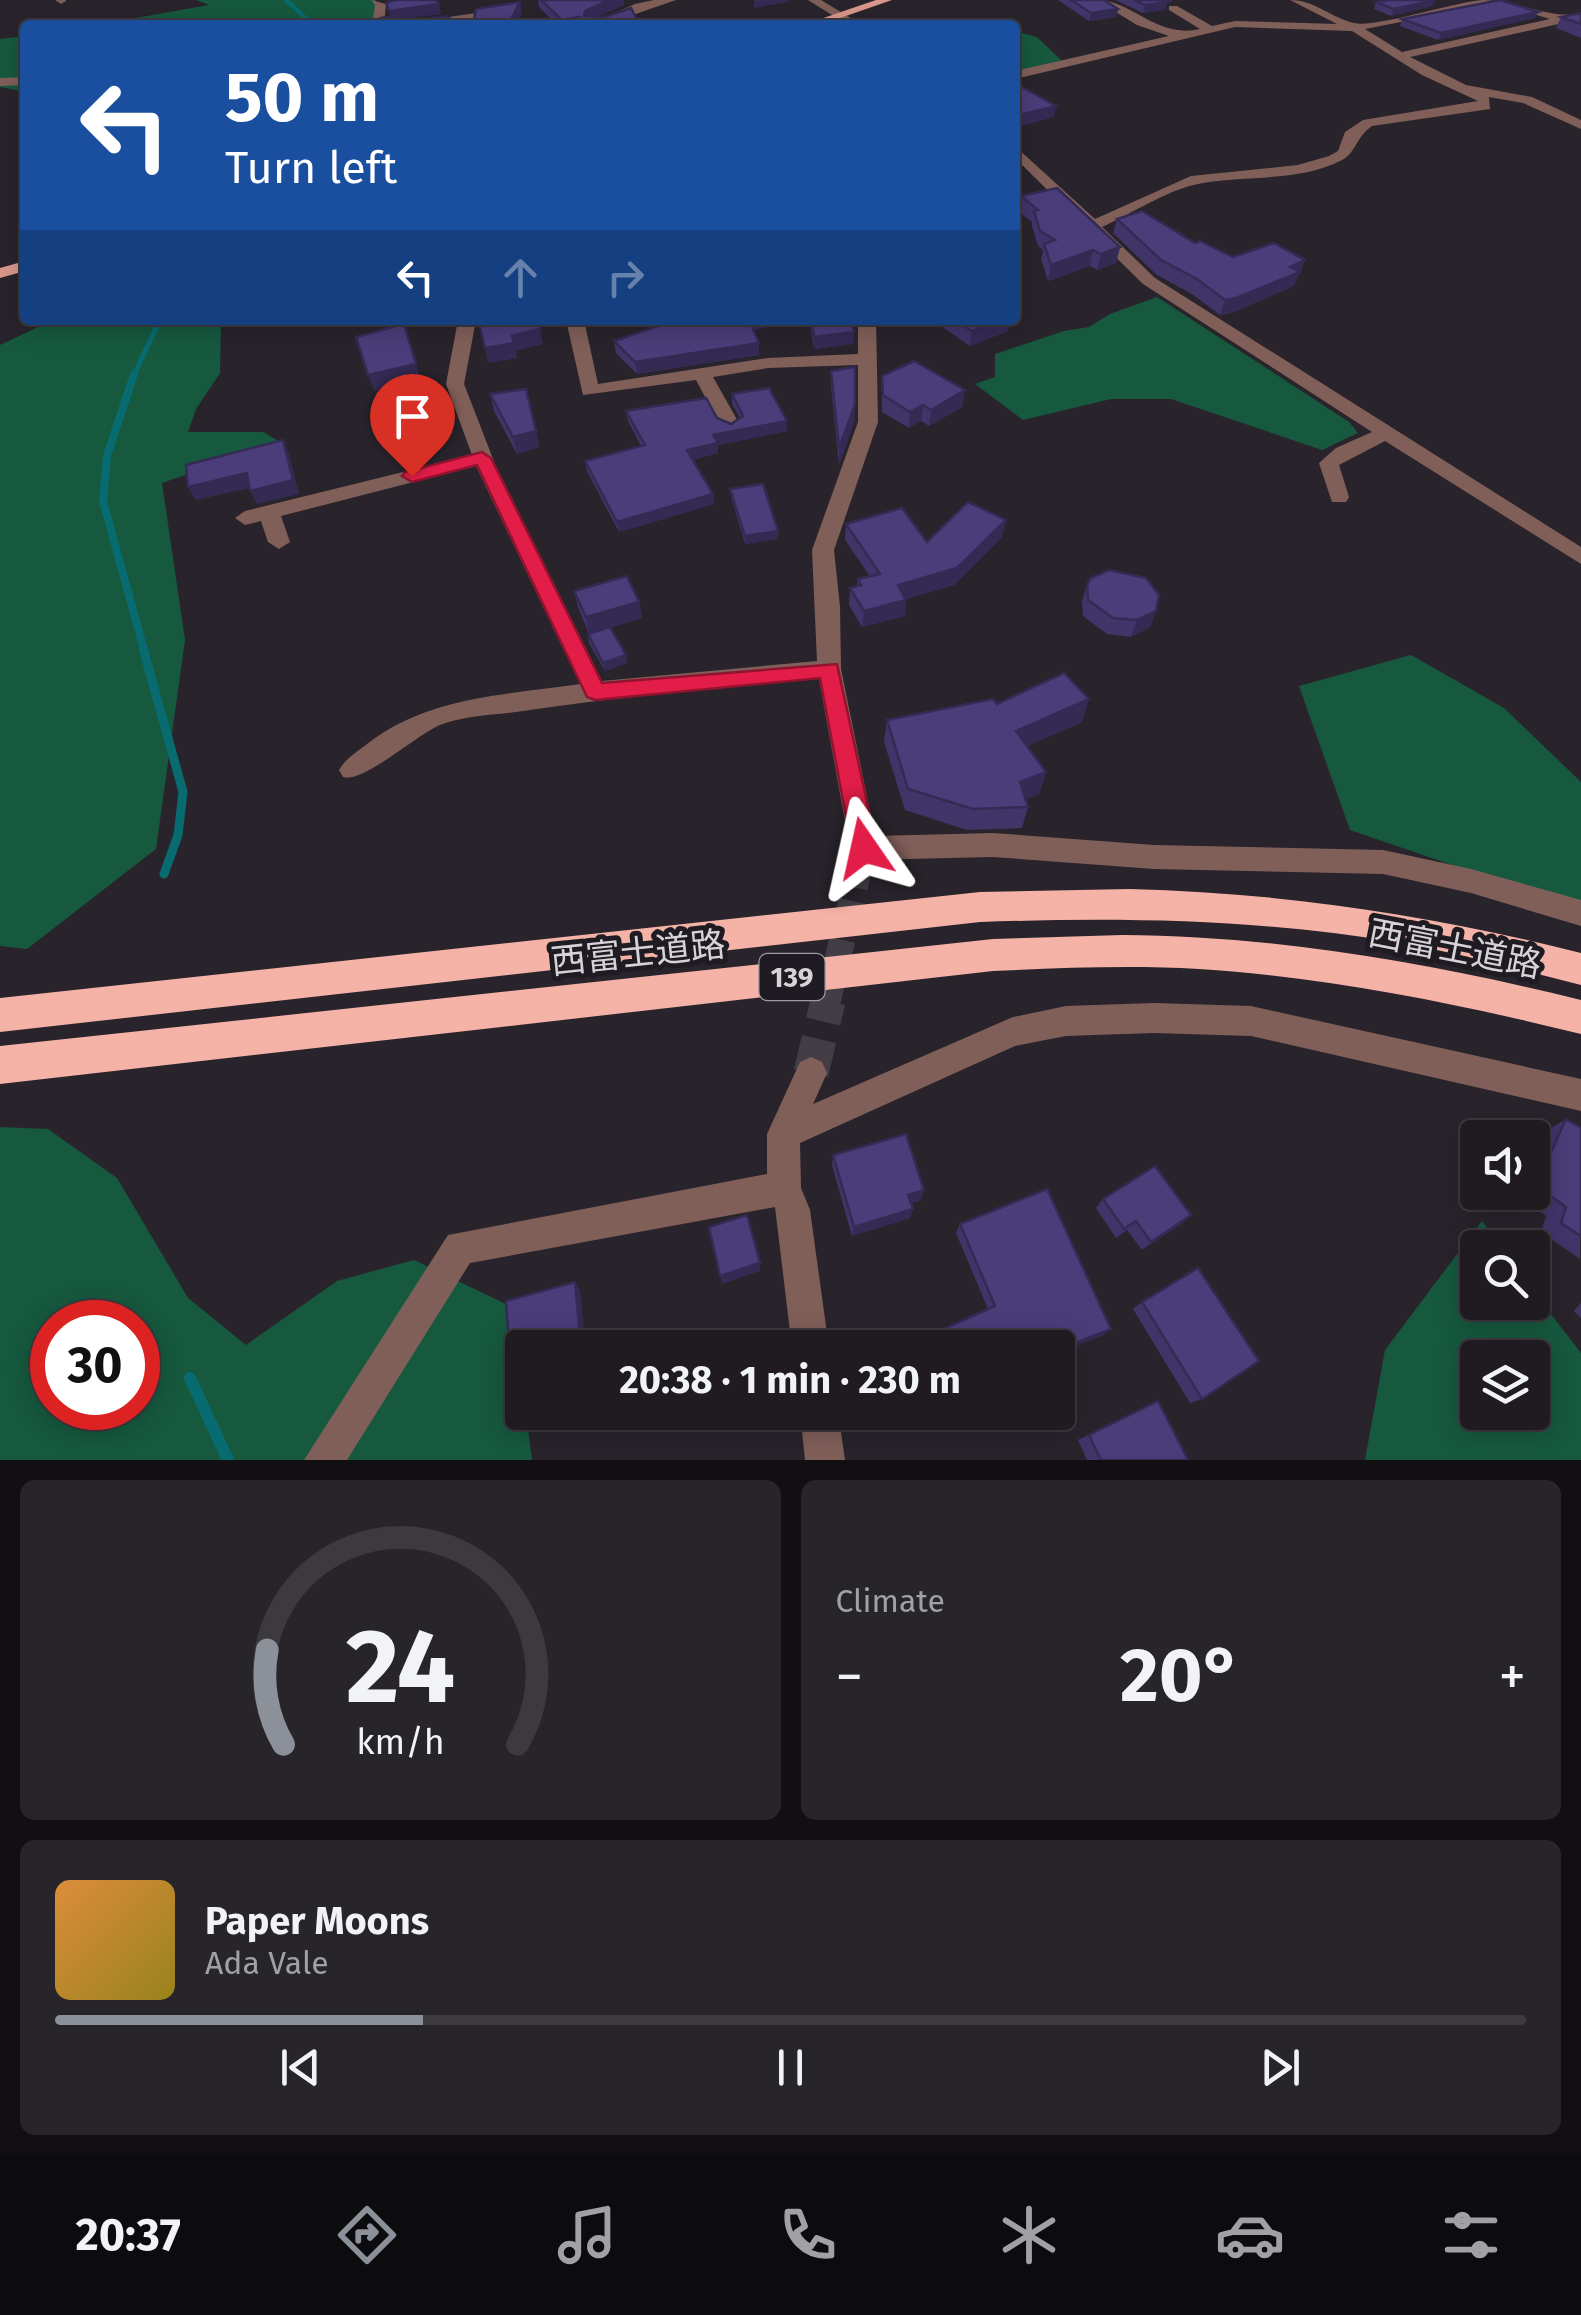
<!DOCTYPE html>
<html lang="en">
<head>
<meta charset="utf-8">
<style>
  :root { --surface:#1f1b21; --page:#27242a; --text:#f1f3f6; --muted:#a1a1a5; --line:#3c393f; --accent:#8c9099 }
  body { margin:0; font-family:"Fira Sans","Noto Sans JP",sans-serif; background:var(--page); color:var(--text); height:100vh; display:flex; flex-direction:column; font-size:38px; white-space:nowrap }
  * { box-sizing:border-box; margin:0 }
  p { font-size:32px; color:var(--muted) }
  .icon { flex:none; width:55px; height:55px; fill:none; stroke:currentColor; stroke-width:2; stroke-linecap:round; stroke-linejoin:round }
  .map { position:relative; height:1460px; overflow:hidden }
  .panel { display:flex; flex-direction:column; gap:20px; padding:20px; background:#110f12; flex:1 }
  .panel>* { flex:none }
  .hud { position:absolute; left:20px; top:20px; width:1000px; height:305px; border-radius:10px; box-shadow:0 5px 25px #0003,0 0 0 2px var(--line); background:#1a4fa0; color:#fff; overflow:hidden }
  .controls { position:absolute; left:1460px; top:1120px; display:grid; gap:20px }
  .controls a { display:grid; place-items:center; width:90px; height:90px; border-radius:10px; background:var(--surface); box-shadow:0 5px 25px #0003,0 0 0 2px var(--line); font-size:50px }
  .speed { position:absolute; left:30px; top:1300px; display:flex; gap:20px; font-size:50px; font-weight:700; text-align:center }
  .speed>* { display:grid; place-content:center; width:130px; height:130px; border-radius:50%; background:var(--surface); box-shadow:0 5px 25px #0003,0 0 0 2px var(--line); line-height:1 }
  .speed .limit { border:15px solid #d22; background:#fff; color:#111 }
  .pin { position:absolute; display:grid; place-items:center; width:85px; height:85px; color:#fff; margin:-102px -42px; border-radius:50% 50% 50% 0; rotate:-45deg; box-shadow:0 0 10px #0007 }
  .pin .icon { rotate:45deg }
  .me { position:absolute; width:110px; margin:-55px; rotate:349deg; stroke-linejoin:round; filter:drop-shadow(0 0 8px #0008) }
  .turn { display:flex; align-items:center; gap:35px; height:210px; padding:0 40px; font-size:45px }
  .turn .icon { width:130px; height:130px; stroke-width:2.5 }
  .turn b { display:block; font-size:70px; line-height:85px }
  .lanes { display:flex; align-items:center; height:95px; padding:0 40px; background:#0003; justify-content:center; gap:50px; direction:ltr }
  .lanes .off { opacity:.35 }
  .big { font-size:75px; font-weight:700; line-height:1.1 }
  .panel .widget { flex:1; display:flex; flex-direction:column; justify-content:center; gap:15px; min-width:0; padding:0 35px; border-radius:15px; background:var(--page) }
  .panel .dial { align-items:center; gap:0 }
  .dial svg { height:260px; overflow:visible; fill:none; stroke:var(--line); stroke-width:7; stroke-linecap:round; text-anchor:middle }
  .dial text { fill:var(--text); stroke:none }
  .song { display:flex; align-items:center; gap:30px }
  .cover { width:120px; height:120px; border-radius:15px; background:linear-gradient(135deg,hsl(30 70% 55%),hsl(50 70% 35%)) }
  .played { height:10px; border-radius:5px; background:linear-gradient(90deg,var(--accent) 25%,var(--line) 25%) }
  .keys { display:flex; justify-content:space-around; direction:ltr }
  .heat { display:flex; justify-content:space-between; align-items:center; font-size:55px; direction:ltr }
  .panel .tiles { flex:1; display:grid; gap:20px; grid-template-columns:1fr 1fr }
  .widget:last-child { grid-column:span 2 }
  .trip { position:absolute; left:505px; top:1330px; width:570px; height:100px; border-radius:10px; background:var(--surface); box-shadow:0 5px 25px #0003,0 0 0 2px var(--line); font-weight:700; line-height:100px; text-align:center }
  .menu { display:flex; height:160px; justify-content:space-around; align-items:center; background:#0c0b0d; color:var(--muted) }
  .menu .icon { width:70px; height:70px }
  .menu .current { color:var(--accent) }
  .menu b { font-size:45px; color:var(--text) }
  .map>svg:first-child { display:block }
  .forest { fill:#16593f; fill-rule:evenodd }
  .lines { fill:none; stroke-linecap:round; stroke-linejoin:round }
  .stream-far4 { stroke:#076b70; stroke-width:4 }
  .stream-far3 { stroke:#076b70; stroke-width:5 }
  .stream-far2 { stroke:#076b70; stroke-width:8 }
  .stream-far1 { stroke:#076b70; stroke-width:9 }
  .stream { stroke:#076b70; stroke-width:12 }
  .minor-tunnel-far1 { stroke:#433e46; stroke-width:26; stroke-dasharray:26 14; stroke-linecap:butt }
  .minor-tunnel { stroke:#433e46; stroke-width:35; stroke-dasharray:35 18; stroke-linecap:butt }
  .minor { fill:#815f59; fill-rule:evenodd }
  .major { fill:#db978b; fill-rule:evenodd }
  .highway { fill:#f5b2a7; fill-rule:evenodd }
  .wall { fill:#403469 }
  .shaded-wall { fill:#342b55 }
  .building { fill:#4b3d7a; stroke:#342b55; stroke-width:2.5 }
  .route { fill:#e11d48; stroke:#92132f; stroke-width:2.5 }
  .labels { text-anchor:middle; stroke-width:10; stroke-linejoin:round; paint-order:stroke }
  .shield { fill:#1f1b22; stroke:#9e9ca1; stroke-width:2.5 }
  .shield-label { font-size:28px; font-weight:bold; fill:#d5d3d8 }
  .near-street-label { font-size:35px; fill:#d5d3d8; stroke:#1f1b22 }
</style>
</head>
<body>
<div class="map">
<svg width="1581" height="1460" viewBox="0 0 1581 1460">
  <rect width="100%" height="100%" fill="#29242c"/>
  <g class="forest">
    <path d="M196,0H376L377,25H97L209,5Z"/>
    <path d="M1022,33L1037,37L1064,63L1015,72V34Z"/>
    <path d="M25,36V92L0,87V39Z"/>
    <path d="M1157,297L1349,422L1358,433L1322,450L1171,399H1111L1023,420L975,384L995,377V354L1064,331L1089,327L1110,314Z"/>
    <path d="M53,320H221L220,373L196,409L188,432H263L280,442L162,483L185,640L156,849L27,949L0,946V345Z"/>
    <path d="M1411,655L1504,708L1581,782V909L1350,830L1299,686Z"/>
    <path d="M0,1127L48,1129L117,1178L188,1298L246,1345L337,1281L414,1260L514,1308L522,1412L526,1413L532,1460H0ZM52,1322H138V1408H52Z"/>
    <path d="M1482,1221L1501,1247L1478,1248V1302H1532L1533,1291L1581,1353V1460H1365L1385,1350ZM1478,1358H1532V1412H1478Z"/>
  </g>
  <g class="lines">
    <path class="stream-far4" d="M286,0L309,21L305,25"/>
    <path class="stream-far3" d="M133,377L160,320"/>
    <path class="stream-far2" d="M134,374L107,456L103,501L144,650"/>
    <path class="stream-far1" d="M143,648L183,792L178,835L164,874"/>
    <path class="stream" d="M190,1378L228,1460"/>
    <path class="minor-tunnel-far1" d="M827,1004L864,848"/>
    <path class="minor-tunnel" d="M811,1073L828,1001"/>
    <g class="minor">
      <path d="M55,0H66V1L61,4Z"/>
      <path d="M371,0L386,4L384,25H372L375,5Z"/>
      <path d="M654,0H676L604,25H588L635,4Z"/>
      <path d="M808,0H821L862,25H848Z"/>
      <path d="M1096,0C1133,0 1156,39 1200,29L1169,10V6H1177L1212,26L1235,21L1337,24L1290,0C1315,0 1331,18 1354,23C1376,28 1454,2 1483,0C1519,0 1549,20 1581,13V19L1410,57L1466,85L1532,97L1581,120V129L1523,103L1489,97L1490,109L1372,126C1356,137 1355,154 1342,160C1300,182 1248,175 1203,183C1170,188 1133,213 1102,227L1155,278L1581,547V564L1385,441L1339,465L1349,497L1346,502H1332L1319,463L1336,448L1372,432L1143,284L1015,158V146L1095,219L1191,176L1298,165L1329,156L1338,151L1345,132L1363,120L1478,101L1422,75L1352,31L1235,27L1015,79V71L1169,36L1137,25ZM1497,3L1550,19L1402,52L1365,29Z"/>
      <path d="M511,8L507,13L423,25H392Z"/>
      <path d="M25,77V85L0,86V78Z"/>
      <path d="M458,320H476L464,384L495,464L602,681L817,661L812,550L858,422V365L768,368L713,377L740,425L730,431L720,425L696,380L583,395L566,320H584L598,384L768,358L858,354V320H876L878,422L834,550L840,607L841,669L875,836L993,833L1154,845L1383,850L1471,869L1581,900V926L1471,893L1383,874L1154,869L993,857L864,860L854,856L850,848L819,679C720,688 621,696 523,711C497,715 464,715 440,725C416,735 362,784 343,777L339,770C345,759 357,752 367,744C428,696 506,695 580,684L476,466L281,516L290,542L279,549L268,542L261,521L245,525L235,518L245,511L472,455L446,384Z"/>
      <path d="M1154,1003L1251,1006L1581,1079V1111L1251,1036L1154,1033L1066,1036L1015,1046L800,1143L801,1188L810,1210L829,1348H792L775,1207L470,1263L347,1460H304L448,1235L767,1174V1134L800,1062L811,1057L822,1062L827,1073L813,1104L1013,1017L1066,1006Z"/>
      <path d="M800,1412H838L845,1460H805Z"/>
    </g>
    <g class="major">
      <path d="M876,0H892L820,25H803Z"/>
      <path d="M25,261V271L0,278V268Z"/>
    </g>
    <g class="highway">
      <path d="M1130,889C1285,893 1431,915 1581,953V985C1522,970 1462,954 1401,943C1262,919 1121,917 980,922L0,1032V998L980,892Z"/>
      <path d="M1122,935C1278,936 1430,963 1581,1000V1034C1455,1003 1328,977 1199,969C1130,965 1061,968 993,971L0,1084V1046L993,939Z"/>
    </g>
  </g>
  <g class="wall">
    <path d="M538,0H624V5L597,17L640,25H557L539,7Z"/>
    <path d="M1058,0H1104L1118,9L1116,17L1089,21Z"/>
    <path d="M1115,0H1172L1171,2L1167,3L1165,10L1143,13Z"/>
    <path d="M1435,0L1432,6L1391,16L1374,9L1376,2Z"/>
    <path d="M1581,13V38L1556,28L1561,17Z"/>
    <path d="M1535,18L1438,40L1400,26L1402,19Z"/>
    <path d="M1021,196L1120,247L1116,263L1097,270L1090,266L1048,281L1041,259L1043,250L1038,246L1032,226V222L1018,211Z"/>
    <path d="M1117,219L1195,243L1233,257L1305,260L1294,286L1231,313L1220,315L1192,294L1157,275L1113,233Z"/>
    <path d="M671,320H797L753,330L759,343V355L637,374L616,353L614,341L659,326V323Z"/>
    <path d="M809,320H851L854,332L853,344L814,349Z"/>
    <path d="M932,320H1010L1008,331L970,346Z"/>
    <path d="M831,371L855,405L854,422L839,465L831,387Z"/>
    <path d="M882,376L965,390L962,407L929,426L921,421L909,428L882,412Z"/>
    <path d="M526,389L539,447L517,454L494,411L490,394Z"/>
    <path d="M732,394L787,421V431L718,445V453L692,460L713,494L714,504L619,532L587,471L585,461L641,446L628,421L626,411L717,418L731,424L740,418L732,404Z"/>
    <path d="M730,489L778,539L745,544L731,497Z"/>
    <path d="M846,524L927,542L1002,537L954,585L906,599L905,616L862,627L849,605L850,588L857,586L858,579L870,576L845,540Z"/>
    <path d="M1087,585L1156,611L1150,627L1131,637L1107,634L1083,616L1082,601Z"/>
    <path d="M574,591L639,602L642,618L611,627L627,663L605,671L589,643L588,634H589L578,607Z"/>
    <path d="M997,704L1082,722L1027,746L1046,772L1039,794L1026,799L1028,807L1022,828L967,830L905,810L884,742L887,720Z"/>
    <path d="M1566,1119L1581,1128L1580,1259L1541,1232L1546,1216L1518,1194L1519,1192H1532V1163L1548,1130Z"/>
    <path d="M833,1155L921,1200L911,1203L910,1218L852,1236L832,1165Z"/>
    <path d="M1103,1199L1191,1215L1181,1224L1142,1250L1127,1230L1116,1238L1096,1208Z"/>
    <path d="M960,1224L1102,1336L1058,1348H922L921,1344L925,1337L988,1309L956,1233Z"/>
    <path d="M1142,1302L1202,1399L1190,1403L1133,1309Z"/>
    <path d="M1581,1303V1318L1574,1311Z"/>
    <path d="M1158,1401L1188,1460H1087L1078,1440Z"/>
    <path d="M948,1412H984L954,1428Z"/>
  </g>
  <g class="shaded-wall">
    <path d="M609,0H624V5L586,22L584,16L585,11Z"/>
    <path d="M754,0H788V2L754,8Z"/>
    <path d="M1167,0H1172L1171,2L1167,3L1165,10L1143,13L1145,5Z"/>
    <path d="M1435,0L1432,6L1391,16L1394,9Z"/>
    <path d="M520,2L522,13L516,25H508Z"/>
    <path d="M439,4L441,14L391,21L389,11Z"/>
    <path d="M1118,9L1116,17L1089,21L1091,13Z"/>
    <path d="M1538,12L1535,18L1438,40L1441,33Z"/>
    <path d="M580,17L581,25H562V20Z"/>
    <path d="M1056,106L1054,117L1015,128V116Z"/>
    <path d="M1120,247L1116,263L1097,270L1101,254Z"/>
    <path d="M1093,250L1090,266L1048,281L1051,265Z"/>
    <path d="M1305,260L1294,286L1231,313L1220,315L1225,300Z"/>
    <path d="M751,320H797L751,331Z"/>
    <path d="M1000,320H1010L1008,331L970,346L972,331Z"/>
    <path d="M540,329L543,344L516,351L517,358L488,363L485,348L512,336Z"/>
    <path d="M854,332L853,344L814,349V337Z"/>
    <path d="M409,340L421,381L374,391L368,375Z"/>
    <path d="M759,343V355L637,374L635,362Z"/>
    <path d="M965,390L962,407L929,426L931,410Z"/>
    <path d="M855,405L854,422L839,465V448Z"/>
    <path d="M923,405L921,421L909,428L910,412Z"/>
    <path d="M787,421V431L718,445V453L688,461L687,450L713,435Z"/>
    <path d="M536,431L539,447L517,454L513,437Z"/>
    <path d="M283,440L289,454L299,494L257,504L250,491Z"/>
    <path d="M247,473L254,487L196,500L188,487Z"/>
    <path d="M713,494L714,504L619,532L617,522Z"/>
    <path d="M1006,520L1002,537L954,585L896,602L898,585Z"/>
    <path d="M778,531V539L745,544V536Z"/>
    <path d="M906,600L905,616L862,627L864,611Z"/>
    <path d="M639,602L642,618L589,634L586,617Z"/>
    <path d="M1156,611L1150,627L1131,637L1137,620Z"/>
    <path d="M626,655L627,663L605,671L603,663Z"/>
    <path d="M1089,699L1082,722L1010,753L1016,731Z"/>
    <path d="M1046,772L1039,794L1014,804L1020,782Z"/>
    <path d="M924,1190L921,1200L905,1205L908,1195Z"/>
    <path d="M913,1209L910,1218L852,1236L854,1227Z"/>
    <path d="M1191,1215L1181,1224L1142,1250L1151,1242Z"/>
    <path d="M760,1263V1271L722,1284L720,1276Z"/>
    <path d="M575,1282L580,1290L586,1348H581Z"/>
    <path d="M1111,1329L1102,1336L1058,1353V1350Z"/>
    <path d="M522,1399V1406H521L513,1401Z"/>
    <path d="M981,1412H984L954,1428L959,1423Z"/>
  </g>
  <g class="building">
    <path d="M395,0H436L439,4L389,11L386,3Z"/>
    <path d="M541,0H609L585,11L584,16L604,17L631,8L640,25H584L580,17L562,20Z"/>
    <path d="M1071,0H1104L1118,9L1091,13Z"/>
    <path d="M1134,0H1167V2L1145,5Z"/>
    <path d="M1389,0H1435L1394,9L1376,2Z"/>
    <path d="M1500,0L1538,12L1441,33L1402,19Z"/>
    <path d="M520,2L508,25H473L476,9Z"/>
    <path d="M1581,13V24L1561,17Z"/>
    <path d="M448,16L456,25H441L437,23L405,25H358L385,17L420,20Z"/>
    <path d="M1015,83L1056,106L1015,116Z"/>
    <path d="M1057,188L1120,247L1101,254L1093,250L1051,265L1044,244L1055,240L1040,231L1034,211L1038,210L1021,196Z"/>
    <path d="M1142,211L1195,243L1200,241L1233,257L1274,243L1305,260L1290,267L1300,272L1236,298L1225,300L1197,279L1161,260L1117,219Z"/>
    <path d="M478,320H538L540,329L512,336L514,343L485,348Z"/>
    <path d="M671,320H749L759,343L635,362L614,341L661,325L659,323Z"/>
    <path d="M811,320H851L854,332L814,337Z"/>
    <path d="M955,320H1000L972,331Z"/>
    <path d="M404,324L416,364L368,375L356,337Z"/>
    <path d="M914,361L965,390L931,410L923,405L910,412L883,395L882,376Z"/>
    <path d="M855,367V405L839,448L831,371Z"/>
    <path d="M769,388L787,421L713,435L718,443L687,450L713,494L617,522L585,461L645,445L626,411L706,398L717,418L731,424L743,416L732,394Z"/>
    <path d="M526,389L536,431L513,437L490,394Z"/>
    <path d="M283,440L293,480L250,491L247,473L188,487L186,465Z"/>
    <path d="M763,484L778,531L745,536L730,489Z"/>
    <path d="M968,502L1006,520L957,568L898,585L906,600L864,611L850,588L861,585L858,579L880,574L846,524L902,508L927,542Z"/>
    <path d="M1109,570L1146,578L1159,595L1156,611L1137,620L1113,618L1088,600L1087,585L1091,578Z"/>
    <path d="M627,576L639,602L586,617L574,591Z"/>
    <path d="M610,627L626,655L603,663L588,634Z"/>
    <path d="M1064,673L1089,699L1016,731L1046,772L1020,782L1028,807L973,809L908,789L887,720L993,699L997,704Z"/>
    <path d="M1566,1119L1581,1128V1236L1561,1223L1566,1207L1536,1185Z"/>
    <path d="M906,1134L924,1190L908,1195L913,1209L854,1227L833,1155Z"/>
    <path d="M1155,1166L1191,1215L1151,1242L1136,1221L1124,1229L1103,1199Z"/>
    <path d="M1047,1189L1111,1329L1058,1350V1348H1040L1038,1341L1024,1348H929L925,1337L995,1306L960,1224Z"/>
    <path d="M747,1215L760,1263L720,1276L709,1227Z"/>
    <path d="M1198,1268L1259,1361L1202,1399L1142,1302Z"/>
    <path d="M575,1282L581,1348H522V1399L513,1401L506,1301Z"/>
    <path d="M1158,1401L1188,1460H1101L1089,1435Z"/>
    <path d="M954,1412H981L959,1423Z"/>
  </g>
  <path class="route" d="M482,452L491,458L602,683L837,664L877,848L873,856L864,859L856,856L852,848L820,678L595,700L587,697L477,465L412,482L402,476L405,472Z"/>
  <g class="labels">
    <rect class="shield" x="759.5" y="954" width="65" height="46" rx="8"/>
    <g class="shield-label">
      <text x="792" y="987">139</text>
    </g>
    <g class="near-street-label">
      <text transform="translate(1455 949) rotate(11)" y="12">西富士道路</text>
      <text transform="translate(638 953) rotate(-6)" y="12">西富士道路</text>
    </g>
  </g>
</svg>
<div class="controls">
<a><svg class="icon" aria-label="sound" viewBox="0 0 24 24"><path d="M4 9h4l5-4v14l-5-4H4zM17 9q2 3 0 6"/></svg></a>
<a><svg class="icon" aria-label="search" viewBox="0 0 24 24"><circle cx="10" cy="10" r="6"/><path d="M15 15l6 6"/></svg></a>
<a><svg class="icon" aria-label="layers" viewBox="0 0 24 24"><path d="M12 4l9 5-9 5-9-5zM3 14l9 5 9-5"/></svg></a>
</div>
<div class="speed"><div class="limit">30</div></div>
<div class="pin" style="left:412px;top:476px;background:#d93025"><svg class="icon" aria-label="arrive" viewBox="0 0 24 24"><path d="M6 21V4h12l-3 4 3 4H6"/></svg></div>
<svg class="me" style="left:864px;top:848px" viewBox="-20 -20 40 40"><path d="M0-17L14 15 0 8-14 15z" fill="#e11d48" stroke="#fff" stroke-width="4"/></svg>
<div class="trip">20:38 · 1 min · 230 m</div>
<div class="hud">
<div class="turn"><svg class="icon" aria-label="left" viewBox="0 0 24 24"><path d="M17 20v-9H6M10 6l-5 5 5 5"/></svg><div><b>50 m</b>Turn left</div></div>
<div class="lanes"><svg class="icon" aria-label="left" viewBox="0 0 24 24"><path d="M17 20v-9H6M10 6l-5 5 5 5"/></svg><svg class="icon off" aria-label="ahead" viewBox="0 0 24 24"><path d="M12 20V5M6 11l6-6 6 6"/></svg><svg class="icon off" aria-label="right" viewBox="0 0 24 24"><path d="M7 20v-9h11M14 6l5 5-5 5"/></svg></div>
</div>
</div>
<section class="panel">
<div class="tiles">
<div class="widget dial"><svg viewBox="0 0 100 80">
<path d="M14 69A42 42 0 1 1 86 69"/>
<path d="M14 69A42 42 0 0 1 9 40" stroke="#8c9099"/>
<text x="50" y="56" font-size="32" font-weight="700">24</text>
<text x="50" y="72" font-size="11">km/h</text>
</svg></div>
<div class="widget"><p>Climate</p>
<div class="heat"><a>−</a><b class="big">20°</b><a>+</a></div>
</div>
<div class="widget">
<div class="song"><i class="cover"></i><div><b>Paper Moons</b><p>Ada Vale</p></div></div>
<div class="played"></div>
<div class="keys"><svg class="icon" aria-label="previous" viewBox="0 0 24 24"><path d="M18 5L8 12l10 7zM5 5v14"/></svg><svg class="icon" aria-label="pause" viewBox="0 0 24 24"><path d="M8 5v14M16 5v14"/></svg><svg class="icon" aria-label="next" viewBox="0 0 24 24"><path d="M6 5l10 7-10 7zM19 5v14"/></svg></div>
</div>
</div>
</section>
<nav class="menu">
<b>20:37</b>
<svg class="icon current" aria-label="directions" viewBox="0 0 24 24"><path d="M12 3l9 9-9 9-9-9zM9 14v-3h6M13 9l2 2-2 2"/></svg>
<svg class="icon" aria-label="music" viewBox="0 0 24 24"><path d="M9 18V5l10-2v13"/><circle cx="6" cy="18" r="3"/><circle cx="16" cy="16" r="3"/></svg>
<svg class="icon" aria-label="phone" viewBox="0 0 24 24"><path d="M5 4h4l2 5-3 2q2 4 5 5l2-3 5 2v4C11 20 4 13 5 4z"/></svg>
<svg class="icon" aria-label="climate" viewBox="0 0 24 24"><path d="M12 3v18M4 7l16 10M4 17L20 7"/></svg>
<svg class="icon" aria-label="car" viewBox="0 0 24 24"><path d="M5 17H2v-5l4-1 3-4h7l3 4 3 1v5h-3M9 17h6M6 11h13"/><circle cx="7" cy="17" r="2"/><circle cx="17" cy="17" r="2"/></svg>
<svg class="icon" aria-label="filters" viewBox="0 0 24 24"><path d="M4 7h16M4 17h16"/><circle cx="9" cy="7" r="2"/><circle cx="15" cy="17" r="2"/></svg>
</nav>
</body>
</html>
